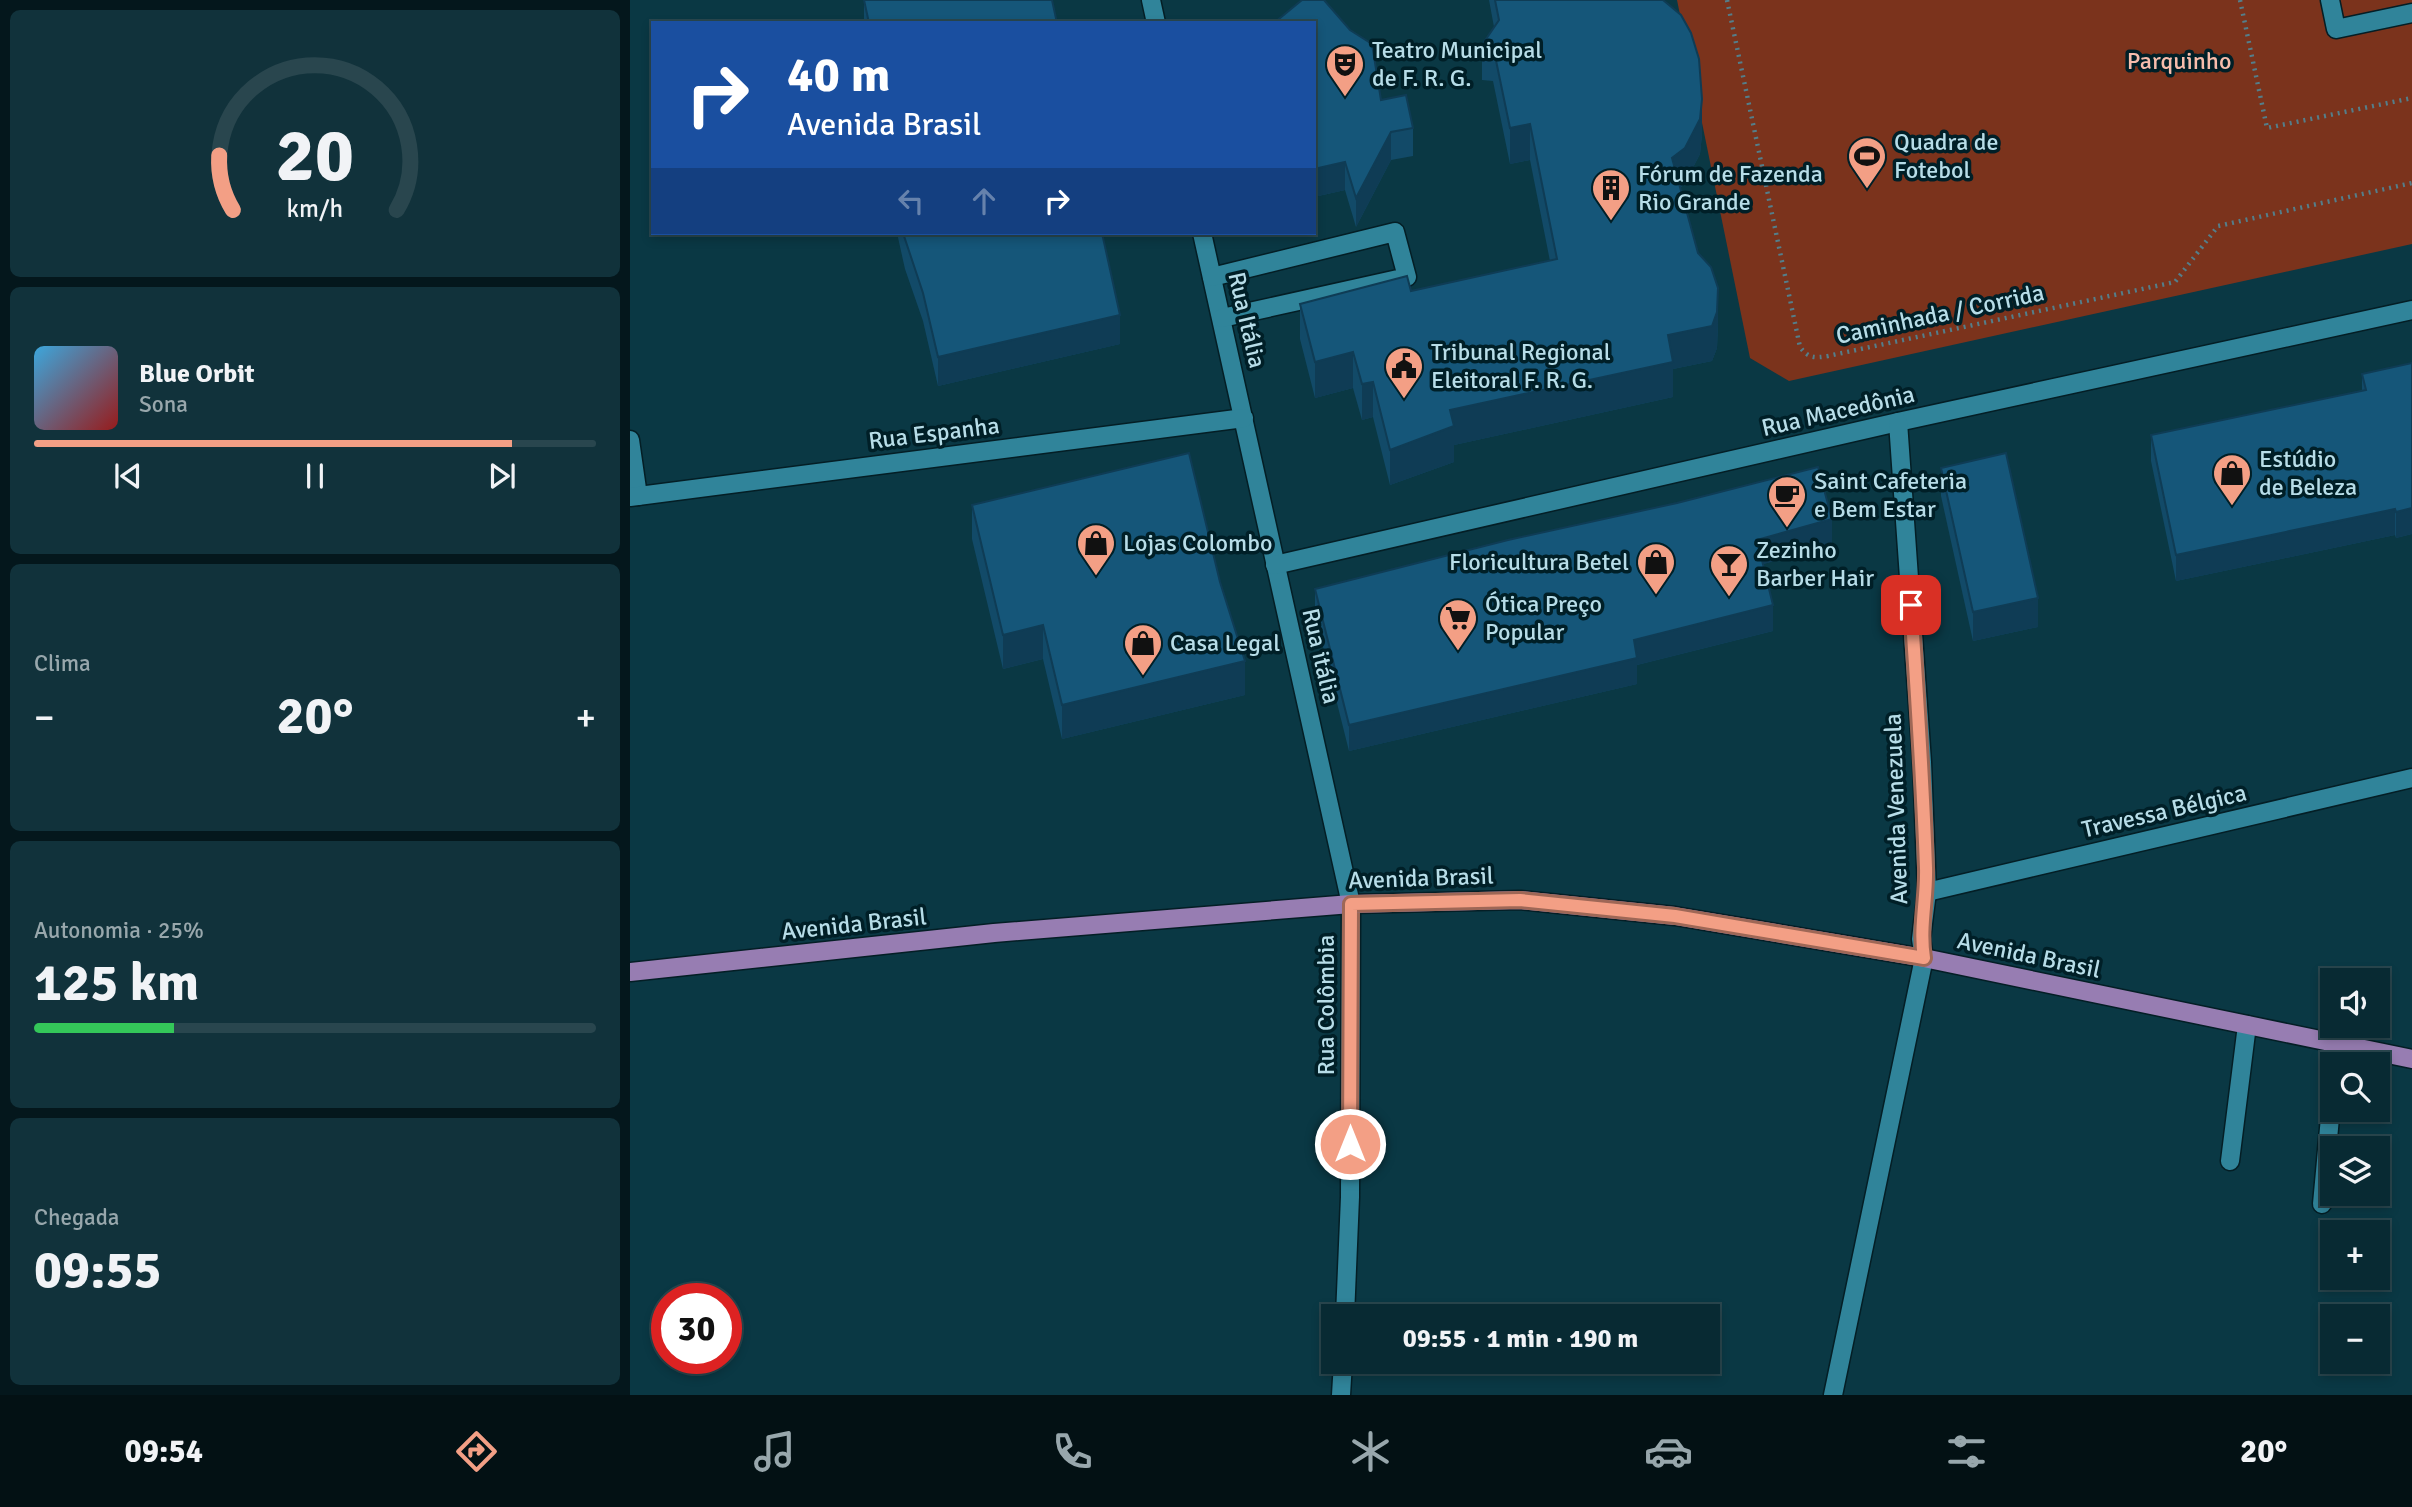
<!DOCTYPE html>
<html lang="pt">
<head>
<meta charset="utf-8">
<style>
  :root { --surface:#082a33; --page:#11323b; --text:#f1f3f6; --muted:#98a7ac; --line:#29464e; --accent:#f39f85 }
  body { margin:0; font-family:Signika,sans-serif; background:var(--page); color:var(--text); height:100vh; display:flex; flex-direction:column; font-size:26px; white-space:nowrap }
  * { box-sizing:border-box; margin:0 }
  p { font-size:23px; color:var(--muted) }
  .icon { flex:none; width:38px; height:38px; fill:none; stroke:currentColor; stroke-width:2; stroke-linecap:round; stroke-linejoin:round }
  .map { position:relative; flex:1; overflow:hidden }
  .sheet { display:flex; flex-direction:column; gap:10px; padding:10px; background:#04171c; width:630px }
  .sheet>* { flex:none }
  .banner { position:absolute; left:21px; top:21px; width:665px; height:214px; border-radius:0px; box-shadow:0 4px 10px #0003,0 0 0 2px var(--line); background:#1a4fa0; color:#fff; overflow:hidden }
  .buttons { position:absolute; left:1690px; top:968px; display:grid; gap:14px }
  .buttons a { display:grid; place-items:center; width:70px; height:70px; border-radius:0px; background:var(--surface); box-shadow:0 4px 10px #0003,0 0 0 2px var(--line); font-size:35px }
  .speed { position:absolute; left:21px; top:1283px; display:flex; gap:14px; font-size:35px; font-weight:700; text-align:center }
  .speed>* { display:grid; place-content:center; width:91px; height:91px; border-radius:50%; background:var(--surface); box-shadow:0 4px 10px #0003,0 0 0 2px var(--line); line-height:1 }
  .speed .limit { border:10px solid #d22; background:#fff; color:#111 }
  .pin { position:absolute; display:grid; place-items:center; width:60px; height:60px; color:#fff; margin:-30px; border-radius:14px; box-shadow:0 4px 10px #0006 }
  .me { position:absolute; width:77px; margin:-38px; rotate:0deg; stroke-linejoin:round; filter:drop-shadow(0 0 5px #0008) }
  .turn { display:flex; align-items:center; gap:24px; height:147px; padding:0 21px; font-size:32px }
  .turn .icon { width:91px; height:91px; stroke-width:2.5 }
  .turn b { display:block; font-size:49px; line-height:60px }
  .lanes { display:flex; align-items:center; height:66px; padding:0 21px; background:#0003; justify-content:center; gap:35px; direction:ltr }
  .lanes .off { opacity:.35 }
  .big { font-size:52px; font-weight:800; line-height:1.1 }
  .sheet .widget { flex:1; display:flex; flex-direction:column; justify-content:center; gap:10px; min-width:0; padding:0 24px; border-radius:10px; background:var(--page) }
  .sheet .dial { align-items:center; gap:0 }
  .dial svg { height:182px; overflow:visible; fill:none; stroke:var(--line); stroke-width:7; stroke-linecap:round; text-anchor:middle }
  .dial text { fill:var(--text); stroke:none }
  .song { display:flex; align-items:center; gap:21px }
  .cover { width:84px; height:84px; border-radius:10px; background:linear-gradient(135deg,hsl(200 70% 55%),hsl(0 70% 35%)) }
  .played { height:7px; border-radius:4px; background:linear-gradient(90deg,var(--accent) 85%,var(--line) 85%) }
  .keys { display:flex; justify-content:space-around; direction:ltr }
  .heat { display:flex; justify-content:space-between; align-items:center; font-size:38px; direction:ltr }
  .charge { height:10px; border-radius:5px; background:linear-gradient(90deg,#34c759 25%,var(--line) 0) }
  .trip { position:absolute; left:691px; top:1304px; width:399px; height:70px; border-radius:0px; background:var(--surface); box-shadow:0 4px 10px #0003,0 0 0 2px var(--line); font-weight:800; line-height:70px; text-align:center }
  .dock { display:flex; height:112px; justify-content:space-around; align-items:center; background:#031114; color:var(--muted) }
  .dock .icon { width:49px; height:49px }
  .dock .on { color:var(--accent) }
  .dock b { font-size:32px; color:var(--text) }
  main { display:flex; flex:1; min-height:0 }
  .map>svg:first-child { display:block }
  .green { fill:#7b331c }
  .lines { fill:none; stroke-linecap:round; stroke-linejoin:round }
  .minor-casing { stroke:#041e25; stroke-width:21 }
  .major-casing { stroke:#041e25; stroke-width:21 }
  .path { stroke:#547e8a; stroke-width:4.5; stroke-dasharray:2 5; stroke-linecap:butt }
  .minor { stroke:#30849a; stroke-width:18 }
  .major { stroke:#977db2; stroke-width:18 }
  .wall { fill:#124a68 }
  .shaded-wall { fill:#0f3c55 }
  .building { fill:#155679; stroke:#0f3c55; stroke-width:2 }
  .route-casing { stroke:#9e6756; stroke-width:18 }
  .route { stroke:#f39f85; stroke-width:12 }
  .labels { text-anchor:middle; stroke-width:7; stroke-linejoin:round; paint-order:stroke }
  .poi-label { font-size:24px; fill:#b7dde8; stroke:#001f27; text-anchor:start }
  .park-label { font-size:24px; fill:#f7bdac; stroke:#001f27 }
  .street-label { font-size:24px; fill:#b7dde8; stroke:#001f27 }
</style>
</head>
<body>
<main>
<section class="sheet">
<div class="widget dial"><svg viewBox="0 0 100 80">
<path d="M14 69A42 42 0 1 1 86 69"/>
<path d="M14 69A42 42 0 0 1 8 45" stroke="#f39f85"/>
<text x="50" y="56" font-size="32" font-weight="700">20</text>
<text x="50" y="72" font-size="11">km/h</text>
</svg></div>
<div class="widget">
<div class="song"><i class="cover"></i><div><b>Blue Orbit</b><p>Sona</p></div></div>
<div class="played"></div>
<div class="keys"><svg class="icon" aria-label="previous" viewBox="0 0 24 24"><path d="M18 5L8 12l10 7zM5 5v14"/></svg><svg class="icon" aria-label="pause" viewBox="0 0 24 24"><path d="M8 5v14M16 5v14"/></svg><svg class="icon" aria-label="next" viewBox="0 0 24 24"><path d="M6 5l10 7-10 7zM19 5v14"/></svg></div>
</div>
<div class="widget"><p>Clima</p>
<div class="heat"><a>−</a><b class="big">20°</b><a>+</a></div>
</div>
<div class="widget"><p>Autonomia · 25%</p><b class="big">125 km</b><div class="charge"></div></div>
<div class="widget"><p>Chegada</p><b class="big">09:55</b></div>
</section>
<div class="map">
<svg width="1782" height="1395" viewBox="0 0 1782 1395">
  <rect width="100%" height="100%" fill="#0a3844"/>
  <path class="green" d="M1047,0H1782V244L1159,381L1120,358Z"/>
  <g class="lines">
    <defs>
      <g id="minor">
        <path d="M521,0L526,23"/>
        <path d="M1700,0L1706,29L1782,13"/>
        <path d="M572,233L721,904L720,1197L715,1316"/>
        <path d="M582,277L765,232L777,277L592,318"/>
        <path d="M0,440L8,496"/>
        <path d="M0,497L614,418"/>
        <path d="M645,565L1268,422L1782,310"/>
        <path d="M1297,892L1782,778"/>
        <path d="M1705,1064L1707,1044"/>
        <path d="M1600,1161L1617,1025"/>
        <path d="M1692,1204L1703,1085"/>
        <path d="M711,1395L713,1362"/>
        <path d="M1203,1395L1294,958L1291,939L1297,892L1292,762L1268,422"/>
      </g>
      <path id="major" d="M0,972L364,933L721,904L890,900L1045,916L1294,958L1782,1059"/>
    </defs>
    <use href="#minor" class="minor-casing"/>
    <use href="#major" class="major-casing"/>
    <g class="path">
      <path d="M1097,0L1170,347C1179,359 1185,358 1198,356L1545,282L1588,226L1782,183"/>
      <path d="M1610,0L1637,128L1782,98"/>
    </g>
    <use href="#minor" class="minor"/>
    <use href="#major" class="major"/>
  </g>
  <g class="wall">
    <path d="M234,0L427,23H234Z"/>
    <path d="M859,0H1033L1072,135L1070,154L1055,183L1050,188L1088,323L1087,348L1082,361L1043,369V397L824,445V462L760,485L743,417L732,420L723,388L685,398L670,339V304L781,291L920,261L900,160L880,164L863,81L852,80V45L864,27Z"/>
    <path d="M684,23L751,100L783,128V156L761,160L726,227L715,190L684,197Z"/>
    <path d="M267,233H472L490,344L308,386L293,321L275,269Z"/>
    <path d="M1782,363V534L1766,538L1765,535L1546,581L1521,461V435L1732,391V374Z"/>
    <path d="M1311,468L1408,627L1343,641L1311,496Z"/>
    <path d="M342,505L615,695L432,739L413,659L373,669L342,539Z"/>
    <path d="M1202,545L1133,564L1143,631L1007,665V684L719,751L685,615V589Z"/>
  </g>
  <g class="shaded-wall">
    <path d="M1072,99V135L1070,154L1055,183L1042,194V158Z"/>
    <path d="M900,124V160L880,164V128Z"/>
    <path d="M761,132V160L726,227V198Z"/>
    <path d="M715,162V190L684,197V169Z"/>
    <path d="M1088,288V323L1087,348L1082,361L1043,369V397L824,445V462L760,485V450L820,410L1038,335Z"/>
    <path d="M490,315V344L308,386V357Z"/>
    <path d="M723,352V388L685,398V362Z"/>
    <path d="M743,382V417L732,420V384Z"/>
    <path d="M1782,508V534L1766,538V512Z"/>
    <path d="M1765,509V535L1546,581V555Z"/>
    <path d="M1202,519V545L1127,566V540Z"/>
    <path d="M1408,598V627L1343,641V612Z"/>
    <path d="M1143,605V631L1007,665V684L719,751V725L1004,640Z"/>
    <path d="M413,625V659L373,669V635Z"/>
    <path d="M615,661V695L432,739V705Z"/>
  </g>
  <g class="building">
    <path d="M234,0H422L427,23H239Z"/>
    <path d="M672,0H694L720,30L742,44L751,100L776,95L783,128L761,132L726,198L715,162L684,169V23H644Z"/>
    <path d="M865,0H1033L1051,15L1061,33L1069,59L1072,99L1070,119L1055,148L1042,158L1068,253L1081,267L1088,288L1087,312L1082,326L1038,335L1043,362L820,410L824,426L760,450L743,382L732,384L723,352L685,362L670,304L777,276L781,291L927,259L900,124L880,128L863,46L852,45L869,20Z"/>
    <path d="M273,233H472L490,315L308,357L293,293Z"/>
    <path d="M1782,363V508L1766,512L1765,509L1546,555L1521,435L1736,390L1732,374Z"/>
    <path d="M559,453L590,582L615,661L432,705L413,625L373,635L342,505Z"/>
    <path d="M1376,453L1408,598L1343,612L1311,468Z"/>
    <path d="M1188,467L1202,519L1127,540L1143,605L1004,640L1007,658L719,725L685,589L878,540L1047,503Z"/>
  </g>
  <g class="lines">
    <defs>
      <path id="route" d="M720,1144L721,904L890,900L1045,916L1294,958C1289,928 1297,898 1296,868C1293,780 1287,693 1281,605"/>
    </defs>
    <use href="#route" class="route-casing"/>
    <use href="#route" class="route"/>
  </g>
  <defs>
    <symbol id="theatre-pin" viewBox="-11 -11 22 30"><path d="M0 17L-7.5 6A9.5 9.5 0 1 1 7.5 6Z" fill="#f39f85" stroke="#001f27"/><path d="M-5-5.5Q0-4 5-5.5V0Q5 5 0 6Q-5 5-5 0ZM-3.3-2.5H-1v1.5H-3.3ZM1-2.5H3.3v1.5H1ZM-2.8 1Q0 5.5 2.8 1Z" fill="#111"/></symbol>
    <symbol id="stadium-pin" viewBox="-11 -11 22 30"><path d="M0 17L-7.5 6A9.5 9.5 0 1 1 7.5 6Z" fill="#f39f85" stroke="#001f27"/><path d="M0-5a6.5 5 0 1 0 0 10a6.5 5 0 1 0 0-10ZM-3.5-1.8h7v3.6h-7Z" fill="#111"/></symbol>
    <symbol id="building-pin" viewBox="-11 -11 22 30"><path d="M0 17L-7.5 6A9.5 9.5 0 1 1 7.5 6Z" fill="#f39f85" stroke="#001f27"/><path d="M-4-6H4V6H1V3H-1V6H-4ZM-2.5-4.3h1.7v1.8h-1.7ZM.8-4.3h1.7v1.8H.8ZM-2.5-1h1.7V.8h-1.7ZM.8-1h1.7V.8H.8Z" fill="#111"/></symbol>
    <symbol id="civic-pin" viewBox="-11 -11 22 30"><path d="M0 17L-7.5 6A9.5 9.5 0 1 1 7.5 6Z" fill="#f39f85" stroke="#001f27"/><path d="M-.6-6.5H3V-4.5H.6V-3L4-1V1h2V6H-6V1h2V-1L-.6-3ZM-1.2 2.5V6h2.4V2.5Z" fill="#111"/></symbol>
    <symbol id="shop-pin" viewBox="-11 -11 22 30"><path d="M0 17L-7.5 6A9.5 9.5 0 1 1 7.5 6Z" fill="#f39f85" stroke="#001f27"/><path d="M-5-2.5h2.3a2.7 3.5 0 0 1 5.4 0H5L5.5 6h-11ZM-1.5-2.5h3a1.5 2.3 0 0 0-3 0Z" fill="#111"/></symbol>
    <symbol id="cafe-pin" viewBox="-11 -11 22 30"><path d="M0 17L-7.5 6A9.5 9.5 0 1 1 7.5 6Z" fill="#f39f85" stroke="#001f27"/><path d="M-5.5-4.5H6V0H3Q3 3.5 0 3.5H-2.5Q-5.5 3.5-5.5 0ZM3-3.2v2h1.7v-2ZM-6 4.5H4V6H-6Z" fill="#111"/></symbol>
    <symbol id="bar-pin" viewBox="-11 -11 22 30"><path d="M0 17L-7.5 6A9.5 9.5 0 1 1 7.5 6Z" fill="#f39f85" stroke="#001f27"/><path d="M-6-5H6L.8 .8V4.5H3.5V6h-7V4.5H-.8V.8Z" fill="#111"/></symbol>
    <symbol id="supermarket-pin" viewBox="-11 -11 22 30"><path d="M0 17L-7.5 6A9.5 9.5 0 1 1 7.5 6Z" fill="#f39f85" stroke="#001f27"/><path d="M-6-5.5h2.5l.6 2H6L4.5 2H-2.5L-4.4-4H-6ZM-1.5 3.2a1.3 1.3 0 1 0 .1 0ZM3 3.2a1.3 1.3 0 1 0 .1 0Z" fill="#111"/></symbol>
  </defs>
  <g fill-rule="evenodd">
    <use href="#theatre-pin" x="693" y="42" width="44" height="60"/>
    <use href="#stadium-pin" x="1215" y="134" width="44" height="60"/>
    <use href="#building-pin" x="959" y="166" width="44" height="60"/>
    <use href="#civic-pin" x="752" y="344" width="44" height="60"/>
    <use href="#shop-pin" x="1580" y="451" width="44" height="60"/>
    <use href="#cafe-pin" x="1135" y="473" width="44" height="60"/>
    <use href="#shop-pin" x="444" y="521" width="44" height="60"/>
    <use href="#shop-pin" x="1004" y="540" width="44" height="60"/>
    <use href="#bar-pin" x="1077" y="542" width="44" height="60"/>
    <use href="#supermarket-pin" x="806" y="596" width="44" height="60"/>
    <use href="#shop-pin" x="491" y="621" width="44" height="60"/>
  </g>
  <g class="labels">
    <g class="poi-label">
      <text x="742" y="58">Teatro Municipal<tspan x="742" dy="28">de F. R. G.</tspan></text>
      <text x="1264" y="150">Quadra de<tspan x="1264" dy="28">Fotebol</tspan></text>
      <text x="1008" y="182">Fórum de Fazenda<tspan x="1008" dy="28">Rio Grande</tspan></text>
      <text x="801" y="360">Tribunal Regional<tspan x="801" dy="28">Eleitoral F. R. G.</tspan></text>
      <text x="1629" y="467">Estúdio<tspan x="1629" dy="28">de Beleza</tspan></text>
      <text x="1184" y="489">Saint Cafeteria<tspan x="1184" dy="28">e Bem Estar</tspan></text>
      <text x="493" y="551">Lojas Colombo</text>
      <text x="1126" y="558">Zezinho<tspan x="1126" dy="28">Barber Hair</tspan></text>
      <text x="999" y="570" text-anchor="end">Floricultura Betel</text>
      <text x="855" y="612">Ótica Preço<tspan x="855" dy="28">Popular</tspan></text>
      <text x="540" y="651">Casa Legal</text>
    </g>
    <g class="park-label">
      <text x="1549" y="69">Parquinho</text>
    </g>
    <g class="street-label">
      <text transform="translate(1310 314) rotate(-12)" y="8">Caminhada / Corrida</text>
      <text transform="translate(617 320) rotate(77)" y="8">Rua Itália</text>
      <text transform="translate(1208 411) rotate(-13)" y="8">Rua Macedônia</text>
      <text transform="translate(304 433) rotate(-7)" y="8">Rua Espanha</text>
      <text transform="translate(691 656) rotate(77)" y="8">Rua itália</text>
      <text transform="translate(1266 809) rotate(-92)" y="8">Avenida Venezuela</text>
      <text transform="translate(1534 811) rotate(-13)" y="8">Travessa Bélgica</text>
      <text transform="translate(791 878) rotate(-2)" y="8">Avenida Brasil</text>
      <text transform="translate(224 924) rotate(-6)" y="8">Avenida Brasil</text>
      <text transform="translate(1399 955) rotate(12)" y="8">Avenida Brasil</text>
      <text transform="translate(696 1005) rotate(-90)" y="8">Rua Colômbia</text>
    </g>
  </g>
</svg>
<div class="buttons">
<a><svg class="icon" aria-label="sound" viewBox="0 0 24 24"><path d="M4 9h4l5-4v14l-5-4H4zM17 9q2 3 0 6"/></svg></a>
<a><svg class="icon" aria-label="search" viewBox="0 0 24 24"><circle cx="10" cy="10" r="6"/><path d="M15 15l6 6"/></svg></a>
<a><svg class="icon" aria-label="layers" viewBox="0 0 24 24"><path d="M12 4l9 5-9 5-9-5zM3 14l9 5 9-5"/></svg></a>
<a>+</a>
<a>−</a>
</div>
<div class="speed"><div class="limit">30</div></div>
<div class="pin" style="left:1281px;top:605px;background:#d93025"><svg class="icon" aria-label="arrive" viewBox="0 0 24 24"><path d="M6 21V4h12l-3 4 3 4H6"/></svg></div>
<svg class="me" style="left:720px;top:1144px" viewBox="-20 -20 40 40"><circle r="17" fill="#f39f85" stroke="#fff" stroke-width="3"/><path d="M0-11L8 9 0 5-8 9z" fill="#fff"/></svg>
<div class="trip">09:55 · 1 min · 190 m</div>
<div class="banner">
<div class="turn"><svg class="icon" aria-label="right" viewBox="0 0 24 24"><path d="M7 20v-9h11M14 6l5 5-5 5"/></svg><div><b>40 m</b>Avenida Brasil</div></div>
<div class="lanes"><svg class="icon off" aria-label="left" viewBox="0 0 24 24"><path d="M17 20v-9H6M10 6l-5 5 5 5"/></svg><svg class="icon off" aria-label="ahead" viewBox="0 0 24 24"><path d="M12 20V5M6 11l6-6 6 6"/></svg><svg class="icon" aria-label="right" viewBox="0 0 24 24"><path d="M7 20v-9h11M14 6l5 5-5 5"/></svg></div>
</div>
</div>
</main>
<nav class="dock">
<b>09:54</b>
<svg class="icon on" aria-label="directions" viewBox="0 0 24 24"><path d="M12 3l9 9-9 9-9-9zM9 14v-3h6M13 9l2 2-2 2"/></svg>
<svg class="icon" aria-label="music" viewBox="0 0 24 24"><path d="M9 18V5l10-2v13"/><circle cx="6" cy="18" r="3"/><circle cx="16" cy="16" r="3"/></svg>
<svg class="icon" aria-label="phone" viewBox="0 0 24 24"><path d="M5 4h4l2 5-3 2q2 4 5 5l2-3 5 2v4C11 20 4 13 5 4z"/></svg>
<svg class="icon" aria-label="climate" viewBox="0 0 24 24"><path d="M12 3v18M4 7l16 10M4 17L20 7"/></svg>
<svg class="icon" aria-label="car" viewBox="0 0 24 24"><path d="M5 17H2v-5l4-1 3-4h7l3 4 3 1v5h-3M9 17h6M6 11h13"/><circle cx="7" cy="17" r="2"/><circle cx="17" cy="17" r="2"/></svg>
<svg class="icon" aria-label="filters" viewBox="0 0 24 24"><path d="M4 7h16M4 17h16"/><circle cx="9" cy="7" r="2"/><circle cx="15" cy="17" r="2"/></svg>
<b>20°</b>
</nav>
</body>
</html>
